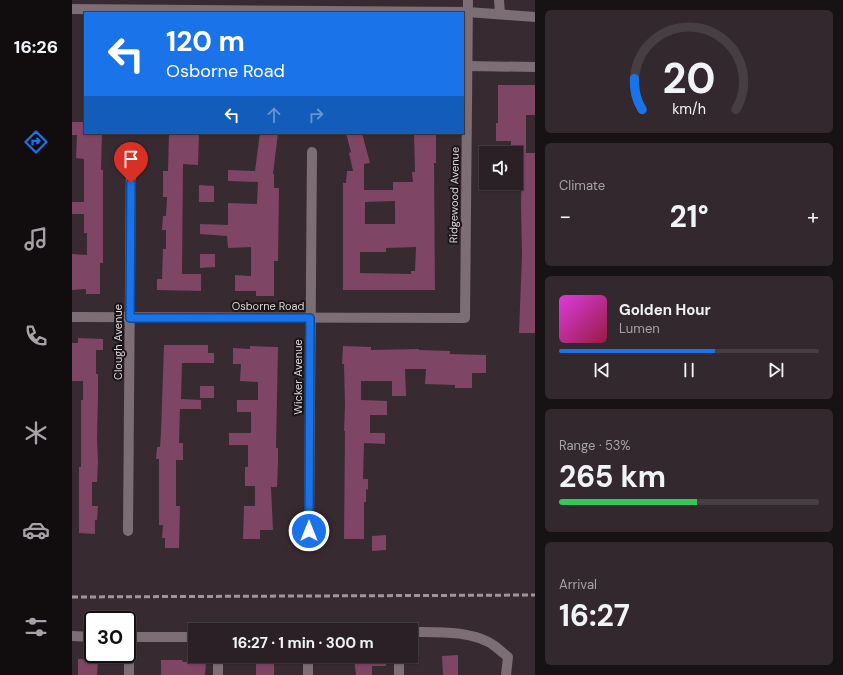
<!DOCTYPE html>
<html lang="en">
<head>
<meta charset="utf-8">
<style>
  :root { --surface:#2a2025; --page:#32282d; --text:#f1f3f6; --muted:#a5a3a7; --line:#463e42; --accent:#1a73e8 }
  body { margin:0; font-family:"DM Sans",sans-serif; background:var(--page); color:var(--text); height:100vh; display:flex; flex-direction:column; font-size:15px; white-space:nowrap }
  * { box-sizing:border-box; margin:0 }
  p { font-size:13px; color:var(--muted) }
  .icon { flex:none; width:22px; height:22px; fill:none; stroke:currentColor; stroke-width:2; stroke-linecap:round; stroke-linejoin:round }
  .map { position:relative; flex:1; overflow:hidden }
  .sheet { display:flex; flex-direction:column; gap:10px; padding:10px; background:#171214; width:308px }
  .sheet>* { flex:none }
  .guide { position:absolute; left:12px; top:12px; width:380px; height:122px; border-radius:0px; box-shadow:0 1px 3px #0004,0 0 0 1px var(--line); background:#1a73e8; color:#fff; overflow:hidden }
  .controls { position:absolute; left:407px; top:146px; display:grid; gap:8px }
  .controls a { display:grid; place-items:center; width:44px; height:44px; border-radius:0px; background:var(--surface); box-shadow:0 1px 3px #0004,0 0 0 1px var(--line); font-size:20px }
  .speed { position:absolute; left:12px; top:611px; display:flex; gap:8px; font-size:20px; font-weight:700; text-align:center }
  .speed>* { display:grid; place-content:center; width:52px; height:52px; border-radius:50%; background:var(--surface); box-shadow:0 1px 3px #0004,0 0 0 1px var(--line); line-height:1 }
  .speed .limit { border:2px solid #111; border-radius:6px; background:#fff; color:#111 }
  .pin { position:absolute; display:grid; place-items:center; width:34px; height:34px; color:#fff; margin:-41px -17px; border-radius:50% 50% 50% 0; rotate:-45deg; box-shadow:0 0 4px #0007 }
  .pin .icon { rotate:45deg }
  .me { position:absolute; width:44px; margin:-22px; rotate:0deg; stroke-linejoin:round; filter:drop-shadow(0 0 3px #0008) }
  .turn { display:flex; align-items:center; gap:14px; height:84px; padding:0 16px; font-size:18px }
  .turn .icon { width:52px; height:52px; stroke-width:2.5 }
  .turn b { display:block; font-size:28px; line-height:34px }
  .lanes { display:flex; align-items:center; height:38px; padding:0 16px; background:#0003; justify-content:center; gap:20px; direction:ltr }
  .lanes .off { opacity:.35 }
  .big { font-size:30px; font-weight:700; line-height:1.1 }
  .sheet .tile { flex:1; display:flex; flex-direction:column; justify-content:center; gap:6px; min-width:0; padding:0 14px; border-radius:6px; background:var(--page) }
  .sheet .dial { align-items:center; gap:0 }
  .dial svg { height:104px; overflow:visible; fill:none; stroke:var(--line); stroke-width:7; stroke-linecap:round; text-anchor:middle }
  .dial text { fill:var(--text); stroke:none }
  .song { display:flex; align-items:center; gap:12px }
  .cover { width:48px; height:48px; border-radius:6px; background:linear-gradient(135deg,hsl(300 70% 55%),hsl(340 70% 35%)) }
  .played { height:4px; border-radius:2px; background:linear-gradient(90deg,var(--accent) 60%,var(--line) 60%) }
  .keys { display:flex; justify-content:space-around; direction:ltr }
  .heat { display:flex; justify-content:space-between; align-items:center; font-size:22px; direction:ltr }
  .charge { height:6px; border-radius:3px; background:linear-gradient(90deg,#34c759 53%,var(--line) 0) }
  .trip { position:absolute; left:116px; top:623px; width:230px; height:40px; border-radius:0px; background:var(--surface); box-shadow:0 1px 3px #0004,0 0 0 1px var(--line); font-weight:700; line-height:40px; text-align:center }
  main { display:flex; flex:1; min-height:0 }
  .menu { display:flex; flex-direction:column; width:72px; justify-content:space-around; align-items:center; background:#110d0f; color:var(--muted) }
  .menu .icon { width:28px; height:28px }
  .menu .active { color:var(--accent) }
  .menu b { font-size:18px; color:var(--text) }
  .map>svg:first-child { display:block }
  .building { fill:#7e4564; fill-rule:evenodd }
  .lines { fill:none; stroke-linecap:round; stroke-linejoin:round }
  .minor { stroke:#7d6d75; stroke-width:10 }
  .rail { stroke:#a0959a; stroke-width:3; stroke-dasharray:6 3; stroke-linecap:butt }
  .route-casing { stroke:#114b97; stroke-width:10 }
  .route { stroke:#1a73e8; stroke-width:7 }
  .labels { text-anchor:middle; stroke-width:4; stroke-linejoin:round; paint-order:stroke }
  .street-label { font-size:11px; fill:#dfd5da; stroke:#1b1518 }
</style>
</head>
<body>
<main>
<nav class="menu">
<b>16:26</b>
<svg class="icon active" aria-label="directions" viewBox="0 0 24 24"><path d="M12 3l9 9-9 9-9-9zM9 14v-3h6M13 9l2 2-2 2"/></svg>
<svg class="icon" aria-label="music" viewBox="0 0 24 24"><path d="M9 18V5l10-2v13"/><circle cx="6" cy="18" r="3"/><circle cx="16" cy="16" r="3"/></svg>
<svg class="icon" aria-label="phone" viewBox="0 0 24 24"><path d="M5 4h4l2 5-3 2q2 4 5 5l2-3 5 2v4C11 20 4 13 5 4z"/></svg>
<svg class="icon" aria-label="climate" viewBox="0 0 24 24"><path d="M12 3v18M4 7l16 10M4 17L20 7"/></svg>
<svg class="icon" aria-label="car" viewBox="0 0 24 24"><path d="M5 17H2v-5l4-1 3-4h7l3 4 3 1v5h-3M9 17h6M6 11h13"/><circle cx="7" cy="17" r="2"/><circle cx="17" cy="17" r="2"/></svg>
<svg class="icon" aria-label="filters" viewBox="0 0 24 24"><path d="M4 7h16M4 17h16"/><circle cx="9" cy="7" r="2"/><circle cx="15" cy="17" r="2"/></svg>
</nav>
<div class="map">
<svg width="463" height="675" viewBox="0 0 463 675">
  <rect width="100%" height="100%" fill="#382a31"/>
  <g class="building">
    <path d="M426,85H463V115H454V153H463V333H447L450,255L449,206L450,157H444V153H439V141H424V123H426Z"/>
    <path d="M0,122H13V133H30L29,170H31V263H28V294H14V289L0,290V254L15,255V233H12V214H0V202H12V159L4,158L5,135H0Z"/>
    <path d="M97,133H127L126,165L111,164L110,274H129V291L85,290V279H90L91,249H94V230H90L91,216H94L95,197H91V171H96Z"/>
    <path d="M188,133H206L201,174H202V188H207L206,261H202V296H184V291H163V275L179,276V247L156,248L155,236L128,234V224L156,225V203L185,204L186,182L156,181V170L183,171Z"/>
    <path d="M274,133H290L298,163L292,164V190H321V182H341L340,172H343L342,133H364V163H362L363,290H271V183H274L275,171H281L277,153L279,152ZM323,201V224H293V202ZM344,247L343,271H339V274L288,273V252H314V248Z"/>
    <path d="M127,185L142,186V202H127Z"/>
    <path d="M128,254H143V267L128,268Z"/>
    <path d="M6,338L31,339V350H24V374H26V396L25,439L26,462L25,482H20V506H26L25,520H23V534L7,533V467H9V400H11V381H0V343H6Z"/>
    <path d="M92,345H136V353H142V363H110L109,399L129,400V409H108L107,443H111V460H104V506H108L107,548H93V538H90L91,525H87V459H84L85,447H88L89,433Z"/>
    <path d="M178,346L206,347L204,448H206V464L205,487H199L201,530H188V539H171L172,506H183V486H173V467H176V445H157V433H179V412H165V400H186V382L168,381L169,364H161V348L178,349Z"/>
    <path d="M271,346L299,347V350L347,349V350L378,351V354L414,355V373H400V388H383V385L353,384L354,369H333L334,396H320V381H289V400L315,401V415H298V433H313V444L292,443L291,479H296V490L294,489V502H292V539H272L273,431H272L273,405L272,364H270Z"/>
    <rect x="128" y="386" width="14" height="12"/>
    <path d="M314,535V550L300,551V536Z"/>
    <path d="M386,655V675H371L370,656Z"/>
    <path d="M314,656V666H300V675H284L282,658Z"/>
    <path d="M6,659L26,660L25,675H6Z"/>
    <path d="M89,660H110L111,662H134L133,675H89Z"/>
    <rect x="184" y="660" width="18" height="15"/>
  </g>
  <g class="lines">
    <g class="minor">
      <path d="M427,0L428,14"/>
      <path d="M0,9L396,12L463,17"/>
      <path d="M395,66L463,67"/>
      <path d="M0,317L393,318L396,0"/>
      <path d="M56,531L59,153"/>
      <path d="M237,531L240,152"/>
      <path d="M339,632C364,632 403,630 424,647C428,650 432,654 436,657L434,675"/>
      <path d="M0,636L21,637"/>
      <path d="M55,637H123"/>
      <path d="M57,675V637"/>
      <path d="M146,675V656"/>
      <path d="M236,675V656"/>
      <path d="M327,675V656"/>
    </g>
    <path class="rail" d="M0,597L463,595"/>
  </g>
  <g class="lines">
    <defs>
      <path id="route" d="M59,183L58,318H238L237,531"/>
    </defs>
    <use href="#route" class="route-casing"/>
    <use href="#route" class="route"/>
  </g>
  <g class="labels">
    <g class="street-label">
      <text transform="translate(382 195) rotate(-89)" y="4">Ridgewood Avenue</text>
      <text x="196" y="310">Osborne Road</text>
      <text transform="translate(46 342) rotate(-90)" y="4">Clough Avenue</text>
      <text transform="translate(226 377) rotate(-90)" y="4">Wicker Avenue</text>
    </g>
  </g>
</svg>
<div class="controls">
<a><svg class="icon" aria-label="sound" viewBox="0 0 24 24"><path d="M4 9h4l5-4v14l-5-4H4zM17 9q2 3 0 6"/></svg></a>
</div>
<div class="speed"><div class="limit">30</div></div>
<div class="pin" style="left:59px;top:183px;background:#d93025"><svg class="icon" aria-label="arrive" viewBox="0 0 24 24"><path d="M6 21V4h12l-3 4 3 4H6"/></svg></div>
<svg class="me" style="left:237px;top:531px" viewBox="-20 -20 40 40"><circle r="17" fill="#1a73e8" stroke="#fff" stroke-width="3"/><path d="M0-11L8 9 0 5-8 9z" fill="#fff"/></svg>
<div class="trip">16:27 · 1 min · 300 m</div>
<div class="guide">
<div class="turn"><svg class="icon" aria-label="left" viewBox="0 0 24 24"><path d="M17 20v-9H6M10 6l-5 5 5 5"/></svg><div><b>120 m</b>Osborne Road</div></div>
<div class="lanes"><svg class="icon" aria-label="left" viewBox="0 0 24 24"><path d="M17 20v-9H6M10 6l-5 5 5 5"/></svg><svg class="icon off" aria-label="ahead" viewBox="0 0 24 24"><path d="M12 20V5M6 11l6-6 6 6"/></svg><svg class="icon off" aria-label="right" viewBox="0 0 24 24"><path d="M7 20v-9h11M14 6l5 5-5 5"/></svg></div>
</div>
</div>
<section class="sheet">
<div class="tile dial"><svg viewBox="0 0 100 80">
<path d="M14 69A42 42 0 1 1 86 69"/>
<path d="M14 69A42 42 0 0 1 8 45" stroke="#1a73e8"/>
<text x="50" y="56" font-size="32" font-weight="700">20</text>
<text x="50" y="72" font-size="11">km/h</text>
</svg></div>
<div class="tile"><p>Climate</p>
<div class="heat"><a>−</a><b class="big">21°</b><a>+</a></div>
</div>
<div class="tile">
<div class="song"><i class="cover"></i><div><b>Golden Hour</b><p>Lumen</p></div></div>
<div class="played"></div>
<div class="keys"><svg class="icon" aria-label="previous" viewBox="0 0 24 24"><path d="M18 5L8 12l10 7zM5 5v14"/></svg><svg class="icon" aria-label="pause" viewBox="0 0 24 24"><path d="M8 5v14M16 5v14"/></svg><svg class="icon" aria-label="next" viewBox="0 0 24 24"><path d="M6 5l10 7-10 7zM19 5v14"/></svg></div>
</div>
<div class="tile"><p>Range · 53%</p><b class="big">265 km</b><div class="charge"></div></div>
<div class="tile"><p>Arrival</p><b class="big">16:27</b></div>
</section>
</main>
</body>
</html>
